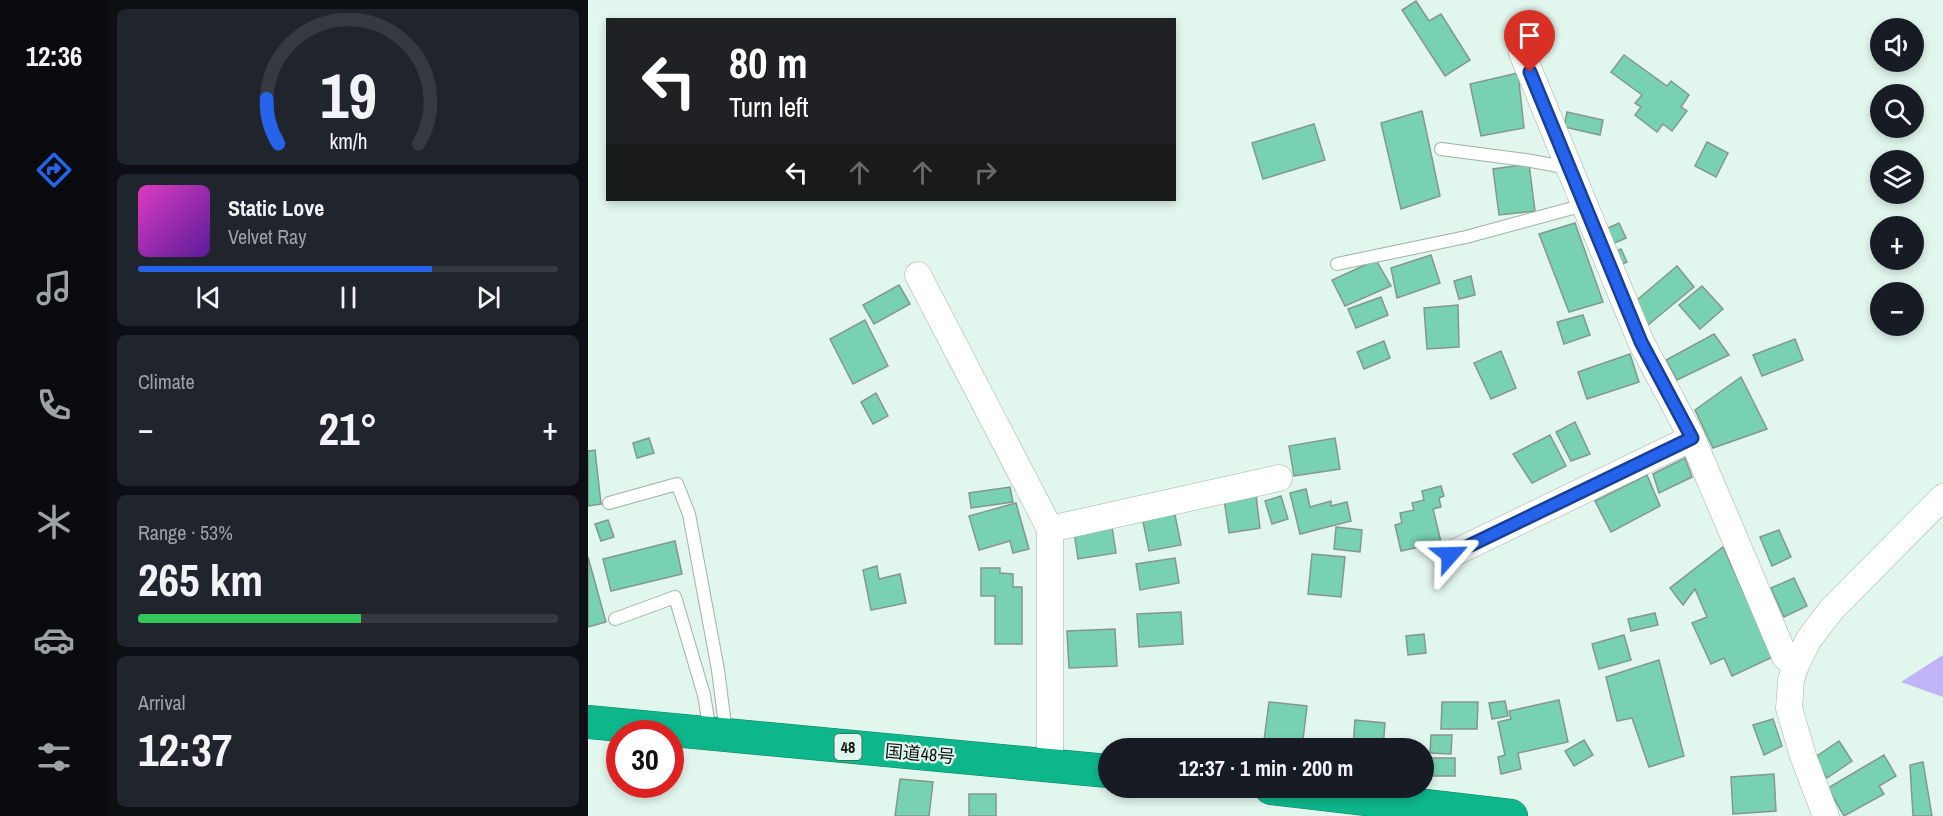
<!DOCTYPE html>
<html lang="en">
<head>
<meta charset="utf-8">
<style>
  :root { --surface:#171b24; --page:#20242c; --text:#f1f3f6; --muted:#9ea1a6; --line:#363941; --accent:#2563eb }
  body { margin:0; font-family:"Archivo Narrow","Noto Sans JP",sans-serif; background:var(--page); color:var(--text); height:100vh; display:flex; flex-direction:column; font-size:22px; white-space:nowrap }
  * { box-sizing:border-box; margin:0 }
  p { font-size:20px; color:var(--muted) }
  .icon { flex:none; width:33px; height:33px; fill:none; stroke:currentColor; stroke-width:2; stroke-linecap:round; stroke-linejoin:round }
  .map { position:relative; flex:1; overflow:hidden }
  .details { display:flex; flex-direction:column; gap:9px; padding:9px; background:#0d0f14; width:480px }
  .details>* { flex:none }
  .top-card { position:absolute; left:18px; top:18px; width:570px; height:183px; border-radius:0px; box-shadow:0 3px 9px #0003; background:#202124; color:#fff; overflow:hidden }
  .fabs { position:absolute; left:1282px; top:18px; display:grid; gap:12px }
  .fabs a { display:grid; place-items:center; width:54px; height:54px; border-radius:50%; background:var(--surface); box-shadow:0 3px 9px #0003; font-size:30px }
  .speed { position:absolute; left:18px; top:720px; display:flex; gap:12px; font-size:30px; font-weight:700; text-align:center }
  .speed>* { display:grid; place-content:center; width:78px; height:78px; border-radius:50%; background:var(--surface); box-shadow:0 3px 9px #0003; line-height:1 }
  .speed .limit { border:9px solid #d22; background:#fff; color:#111 }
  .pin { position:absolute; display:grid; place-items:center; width:51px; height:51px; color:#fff; margin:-62px -26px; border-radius:50% 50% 50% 0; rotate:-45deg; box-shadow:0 0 6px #0007 }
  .pin .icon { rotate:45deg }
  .me { position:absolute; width:66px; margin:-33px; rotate:65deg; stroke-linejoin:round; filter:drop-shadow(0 0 4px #0008) }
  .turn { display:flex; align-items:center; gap:21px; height:126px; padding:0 24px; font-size:27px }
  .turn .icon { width:78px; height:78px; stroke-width:2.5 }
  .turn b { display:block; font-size:42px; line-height:51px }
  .lanes { display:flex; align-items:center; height:57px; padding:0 24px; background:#0003; justify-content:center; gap:30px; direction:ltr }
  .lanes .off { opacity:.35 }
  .big { font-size:45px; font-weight:700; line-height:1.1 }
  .details .tile { flex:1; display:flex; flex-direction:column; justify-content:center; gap:9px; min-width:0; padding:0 21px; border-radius:9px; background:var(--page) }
  .details .dial { align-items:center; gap:0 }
  .dial svg { height:156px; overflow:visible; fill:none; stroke:var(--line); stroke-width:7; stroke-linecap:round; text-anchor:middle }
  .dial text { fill:var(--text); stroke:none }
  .song { display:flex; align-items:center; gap:18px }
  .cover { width:72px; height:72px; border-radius:9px; background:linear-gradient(135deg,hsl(310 70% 55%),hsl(270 70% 35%)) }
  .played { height:6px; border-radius:3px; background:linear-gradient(90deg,var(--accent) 70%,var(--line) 70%) }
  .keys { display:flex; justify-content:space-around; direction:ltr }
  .heat { display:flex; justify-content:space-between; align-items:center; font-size:33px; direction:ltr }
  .charge { height:9px; border-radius:4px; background:linear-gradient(90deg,#34c759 53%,var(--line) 0) }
  .trip { position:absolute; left:510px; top:738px; width:336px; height:60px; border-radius:30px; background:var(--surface); box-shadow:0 3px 9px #0003; font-weight:700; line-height:60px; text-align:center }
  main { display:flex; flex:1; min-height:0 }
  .dock { display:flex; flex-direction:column; width:108px; justify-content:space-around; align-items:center; background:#090b0e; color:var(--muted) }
  .dock .icon { width:42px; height:42px }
  .dock .selected { color:var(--accent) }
  .dock b { font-size:27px; color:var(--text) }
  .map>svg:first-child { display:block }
  .green { fill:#c0b3f6 }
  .building { fill:#78d2b1; stroke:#84978f; stroke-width:1.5 }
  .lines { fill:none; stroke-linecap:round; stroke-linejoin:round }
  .lane-casing { stroke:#9eb2a9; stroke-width:14 }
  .street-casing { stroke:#9eb2a9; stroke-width:27 }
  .highway-casing { stroke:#0f7e61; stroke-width:34 }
  .lane { stroke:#fff; stroke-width:12 }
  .street { stroke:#fff; stroke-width:26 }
  .highway { stroke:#0eb68b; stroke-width:33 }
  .route-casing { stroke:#184099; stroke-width:15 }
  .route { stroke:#2563eb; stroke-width:10 }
  .labels { text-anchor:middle; stroke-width:4.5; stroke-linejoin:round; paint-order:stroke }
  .shield { fill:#e1f6ed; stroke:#4f5a55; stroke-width:1.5 }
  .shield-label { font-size:16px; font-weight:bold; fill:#101714 }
  .street-label { font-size:18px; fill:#101714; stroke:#e1f6ed }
</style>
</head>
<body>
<main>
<nav class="dock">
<b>12:36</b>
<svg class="icon selected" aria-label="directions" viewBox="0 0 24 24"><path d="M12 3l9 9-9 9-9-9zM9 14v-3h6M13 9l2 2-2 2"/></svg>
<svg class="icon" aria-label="music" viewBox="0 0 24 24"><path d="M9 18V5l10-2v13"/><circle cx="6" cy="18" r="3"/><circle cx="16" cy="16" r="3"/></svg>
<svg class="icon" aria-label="phone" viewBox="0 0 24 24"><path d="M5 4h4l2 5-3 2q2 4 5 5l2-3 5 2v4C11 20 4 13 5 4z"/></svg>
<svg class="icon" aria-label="climate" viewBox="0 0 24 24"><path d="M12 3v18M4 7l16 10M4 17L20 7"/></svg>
<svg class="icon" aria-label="car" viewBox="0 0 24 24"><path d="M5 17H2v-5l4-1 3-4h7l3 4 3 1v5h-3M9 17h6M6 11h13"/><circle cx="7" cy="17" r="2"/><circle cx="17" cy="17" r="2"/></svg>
<svg class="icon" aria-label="filters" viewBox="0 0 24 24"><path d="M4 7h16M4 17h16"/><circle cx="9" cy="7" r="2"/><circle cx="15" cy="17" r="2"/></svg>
</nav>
<section class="details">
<div class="tile dial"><svg viewBox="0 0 100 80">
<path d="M14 69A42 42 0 1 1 86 69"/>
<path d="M14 69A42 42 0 0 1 8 46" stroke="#2563eb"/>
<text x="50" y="56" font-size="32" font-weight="700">19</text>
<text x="50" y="72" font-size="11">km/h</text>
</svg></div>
<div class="tile">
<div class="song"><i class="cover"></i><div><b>Static Love</b><p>Velvet Ray</p></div></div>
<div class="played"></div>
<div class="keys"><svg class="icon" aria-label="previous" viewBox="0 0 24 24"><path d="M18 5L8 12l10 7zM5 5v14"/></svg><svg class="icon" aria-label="pause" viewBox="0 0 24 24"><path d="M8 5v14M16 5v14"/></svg><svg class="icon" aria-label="next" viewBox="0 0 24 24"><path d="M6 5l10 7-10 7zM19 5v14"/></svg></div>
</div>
<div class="tile"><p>Climate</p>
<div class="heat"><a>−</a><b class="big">21°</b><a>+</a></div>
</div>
<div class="tile"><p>Range · 53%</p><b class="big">265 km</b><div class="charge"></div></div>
<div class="tile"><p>Arrival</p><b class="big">12:37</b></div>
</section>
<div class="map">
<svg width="1355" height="816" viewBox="0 0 1355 816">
  <rect width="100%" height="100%" fill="#e1f6ed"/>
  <path class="green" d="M1355,655V697L1313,682Z"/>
  <g class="building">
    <path d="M828,1L841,21L853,14L882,60L857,76L814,10Z"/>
    <path d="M1036,55L1079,86L1083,81L1101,95L1093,107L1099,111L1084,131L1075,124L1069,132L1047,115L1053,107L1047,103L1054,95L1023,72Z"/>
    <path d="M930,73L936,128L893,136L882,84Z"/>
    <path d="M834,111L852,196L813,209L793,123Z"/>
    <path d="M979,112L1015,120L1012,135L976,127Z"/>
    <path d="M726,124L737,160L675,179L664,143Z"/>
    <path d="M1119,142L1140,153L1128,177L1107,166Z"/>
    <path d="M941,164L947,211L911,215L905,169Z"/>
    <path d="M987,223L1015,302L981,312L951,234Z"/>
    <path d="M1031,223L1038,238L1024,244L1018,229Z"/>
    <path d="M1033,249L1039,262L1029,266L1023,253Z"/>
    <path d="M843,255L852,283L809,298L803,268Z"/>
    <path d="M788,260L803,286L757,306L744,280Z"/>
    <path d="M1089,266L1106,287L1060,325L1043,305Z"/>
    <path d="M883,276L887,295L871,299L866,281Z"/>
    <path d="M311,285L322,304L286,324L275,305Z"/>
    <path d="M1114,286L1135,309L1112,329L1091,305Z"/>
    <path d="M793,297L800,315L768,328L760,309Z"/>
    <path d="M870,305L871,347L839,349L836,308Z"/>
    <path d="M995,315L1002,335L976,344L969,322Z"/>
    <path d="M277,320L300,366L265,384L242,339Z"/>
    <path d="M1126,334L1141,355L1089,380L1078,360Z"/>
    <path d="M1207,339L1215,360L1174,376L1165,355Z"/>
    <path d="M796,341L802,358L776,369L769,352Z"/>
    <path d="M913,351L928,388L903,399L886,363Z"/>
    <path d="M1042,354L1051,382L999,399L990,372Z"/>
    <path d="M1153,377L1179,429L1125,448L1107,410Z"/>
    <path d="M288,393L300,416L285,424L273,402Z"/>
    <path d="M987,422L1002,454L983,461L968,432Z"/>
    <path d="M962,435L978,466L944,483L925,454Z"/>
    <path d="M61,438L66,453L49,458L45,443Z"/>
    <path d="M747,438L752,469L706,476L701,446Z"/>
    <path d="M7,450L13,504L0,506V451Z"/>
    <path d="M1097,458L1104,477L1071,493L1065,474Z"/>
    <path d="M1059,475L1072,506L1023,532L1007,501Z"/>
    <path d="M853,486L856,496L851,498L853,507L845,509L853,542L813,551L807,525L814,523L812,513L826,510L824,503L836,500L834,491Z"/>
    <path d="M422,487L425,502L383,508L381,493Z"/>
    <path d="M718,489L722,507L743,501V506L759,502L763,521L712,534L702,493Z"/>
    <path d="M668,495L672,528L641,533L636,499Z"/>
    <path d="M693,496L700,519L684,524L677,501Z"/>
    <path d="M428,503L441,549L425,553L422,541L391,550L381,516Z"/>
    <path d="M586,510L593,545L561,551L554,517Z"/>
    <path d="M20,520L26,537L13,541L7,524Z"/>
    <path d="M524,527L528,553L490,559L486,532Z"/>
    <path d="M748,527L774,530L772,552L746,549Z"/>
    <path d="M1191,530L1203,557L1184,566L1172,537Z"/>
    <path d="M87,541L94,574L23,591L15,559Z"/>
    <path d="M1135,547L1185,657L1144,676L1136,658L1123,664L1104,623L1119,617L1107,589L1095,605L1082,588Z"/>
    <path d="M724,554L757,557L753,597L720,594Z"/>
    <path d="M0,557L18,622L0,627Z"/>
    <path d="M587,558L591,583L552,590L548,564Z"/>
    <path d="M289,566L291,579L312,574L318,603L283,610L275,570Z"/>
    <path d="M393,568H412V573L425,574V587H434V644H407V596H393Z"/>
    <path d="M1206,578L1219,606L1196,617L1183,588Z"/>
    <path d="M593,612L595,644L551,647L549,614Z"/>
    <path d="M1067,613L1070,625L1043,631L1040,619Z"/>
    <path d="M527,629L529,666L481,668L479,631Z"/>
    <path d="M836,634L838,653L820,655L818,636Z"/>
    <path d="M1036,635L1043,660L1011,669L1004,644Z"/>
    <path d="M1071,660L1096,756L1061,767L1044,718L1029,721L1018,677Z"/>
    <path d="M971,700L980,742L930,753L933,769L913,774L910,757L917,755L910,722L923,719L921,711Z"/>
    <path d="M917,701L920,716L904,719L901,703Z"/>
    <path d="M681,702L719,706L714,748H675Z"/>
    <path d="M854,702H890L889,729H853Z"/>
    <path d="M1185,719L1194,746L1176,755L1165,725Z"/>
    <path d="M767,720L797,723L795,748H765Z"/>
    <path d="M843,735H864L863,754L842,753Z"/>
    <path d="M996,740L1005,755L986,766L977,751Z"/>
    <path d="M1251,741L1264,761L1239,778L1226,758Z"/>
    <path d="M1296,755L1308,776L1291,786L1296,794L1256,816L1240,788Z"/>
    <path d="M841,758H867V776H840Z"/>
    <path d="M1335,762L1344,816H1325L1322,765Z"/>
    <path d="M1186,774L1188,811L1145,814L1143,777Z"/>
    <path d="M312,779L345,782L341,816H307Z"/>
    <rect x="381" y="794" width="27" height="22"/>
  </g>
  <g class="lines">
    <defs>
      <g id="lane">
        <path d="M853,149L938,160L981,168"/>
        <path d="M749,264L878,237L996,205"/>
        <path d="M21,503L89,484L101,514L130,670L138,733"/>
        <path d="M27,619L87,597L116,695L122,731"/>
      </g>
      <g id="street">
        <path d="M934,53L1053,342L1104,438L1197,657L1208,665"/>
        <path d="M330,275L462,529V766"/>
        <path d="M462,529L691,478"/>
        <path d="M862,555L1104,438"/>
        <path d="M1238,816L1215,756L1201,708L1203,680L1208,665L1221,639L1244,609L1355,497"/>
      </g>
      <g id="highway">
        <path d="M0,722L520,771"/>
        <path d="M683,788L923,816"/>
      </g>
    </defs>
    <use href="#lane" class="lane-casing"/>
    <use href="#street" class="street-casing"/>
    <use href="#highway" class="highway-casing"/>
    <use href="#lane" class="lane"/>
    <use href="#street" class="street"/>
    <use href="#highway" class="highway"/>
  </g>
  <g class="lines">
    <defs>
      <path id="route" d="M862,555L1104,438L1053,342L942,72"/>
    </defs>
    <use href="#route" class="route-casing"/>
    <use href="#route" class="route"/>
  </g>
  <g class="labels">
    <rect class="shield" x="246.5" y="734" width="27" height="26" rx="4.5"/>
    <g class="shield-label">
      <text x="260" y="753">48</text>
    </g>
    <g class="street-label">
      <text transform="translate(332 754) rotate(5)" y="6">国道48号</text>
    </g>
  </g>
</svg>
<div class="fabs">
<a><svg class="icon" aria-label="sound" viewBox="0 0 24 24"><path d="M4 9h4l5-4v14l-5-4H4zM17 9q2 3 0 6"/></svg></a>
<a><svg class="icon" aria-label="search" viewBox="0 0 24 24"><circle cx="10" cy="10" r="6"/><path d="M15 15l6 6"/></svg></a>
<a><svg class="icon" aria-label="layers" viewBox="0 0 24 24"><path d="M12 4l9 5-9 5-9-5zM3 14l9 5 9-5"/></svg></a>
<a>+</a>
<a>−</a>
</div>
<div class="speed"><div class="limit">30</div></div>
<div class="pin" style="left:942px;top:72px;background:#d93025"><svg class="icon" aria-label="arrive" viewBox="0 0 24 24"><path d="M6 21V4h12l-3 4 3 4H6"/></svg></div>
<svg class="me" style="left:862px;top:555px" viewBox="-20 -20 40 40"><path d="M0-17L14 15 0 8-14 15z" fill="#2563eb" stroke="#fff" stroke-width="4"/></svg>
<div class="trip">12:37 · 1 min · 200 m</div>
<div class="top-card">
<div class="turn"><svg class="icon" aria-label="left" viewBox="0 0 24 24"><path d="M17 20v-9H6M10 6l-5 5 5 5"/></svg><div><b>80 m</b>Turn left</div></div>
<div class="lanes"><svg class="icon" aria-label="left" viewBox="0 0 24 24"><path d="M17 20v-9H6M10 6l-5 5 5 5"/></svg><svg class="icon off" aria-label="ahead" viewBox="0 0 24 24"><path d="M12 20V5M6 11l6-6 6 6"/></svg><svg class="icon off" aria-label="ahead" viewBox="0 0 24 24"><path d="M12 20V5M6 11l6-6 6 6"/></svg><svg class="icon off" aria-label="right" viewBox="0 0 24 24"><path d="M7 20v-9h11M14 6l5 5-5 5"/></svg></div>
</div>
</div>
</main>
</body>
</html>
